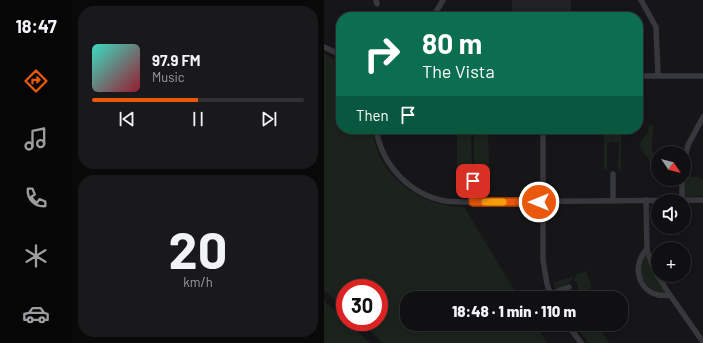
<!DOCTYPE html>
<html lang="en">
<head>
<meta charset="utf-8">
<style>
  :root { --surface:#101012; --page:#19191b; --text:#f1f3f6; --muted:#9c9d9f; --line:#303032; --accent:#ea580c }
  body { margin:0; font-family:Barlow,sans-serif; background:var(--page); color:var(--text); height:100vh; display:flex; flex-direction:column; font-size:15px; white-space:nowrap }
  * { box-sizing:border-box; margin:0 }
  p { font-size:13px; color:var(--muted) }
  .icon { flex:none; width:22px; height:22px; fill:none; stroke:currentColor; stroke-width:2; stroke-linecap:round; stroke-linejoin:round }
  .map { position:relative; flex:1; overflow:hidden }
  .drawer { display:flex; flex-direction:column; gap:6px; padding:6px; background:#09090a; width:252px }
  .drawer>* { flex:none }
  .guide { position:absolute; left:12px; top:12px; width:307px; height:122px; border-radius:16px; box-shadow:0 2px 10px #0003,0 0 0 1px var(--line); background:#0b6e4f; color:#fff; overflow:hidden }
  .needle { width:26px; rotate:125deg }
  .buttons { position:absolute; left:327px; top:146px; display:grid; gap:8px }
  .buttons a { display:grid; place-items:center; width:40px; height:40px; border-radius:50%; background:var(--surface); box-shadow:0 2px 10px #0003,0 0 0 1px var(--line); font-size:20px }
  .speed { position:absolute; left:12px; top:279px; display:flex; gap:8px; font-size:20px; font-weight:700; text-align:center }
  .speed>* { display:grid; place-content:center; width:52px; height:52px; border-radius:50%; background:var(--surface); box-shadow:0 2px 10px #0003,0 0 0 1px var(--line); line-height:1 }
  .speed .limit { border:6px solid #d22; background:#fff; color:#111 }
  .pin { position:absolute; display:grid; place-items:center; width:34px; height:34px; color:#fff; margin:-17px; border-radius:8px; box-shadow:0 2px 6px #0006 }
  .me { position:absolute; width:44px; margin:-22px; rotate:270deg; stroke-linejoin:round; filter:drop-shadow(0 0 3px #0008) }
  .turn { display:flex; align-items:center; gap:14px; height:84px; padding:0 20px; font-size:18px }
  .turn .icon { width:52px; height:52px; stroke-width:2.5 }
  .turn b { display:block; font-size:28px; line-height:34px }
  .then { display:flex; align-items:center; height:38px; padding:0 20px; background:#0003; gap:8px; font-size:15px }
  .drawer .tile { flex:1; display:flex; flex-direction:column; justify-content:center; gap:6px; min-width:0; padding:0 14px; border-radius:16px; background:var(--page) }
  .drawer .dial { align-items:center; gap:0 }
  .dial b { font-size:52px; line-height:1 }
  .song { display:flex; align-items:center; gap:12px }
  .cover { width:48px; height:48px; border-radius:6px; background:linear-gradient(135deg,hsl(170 70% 55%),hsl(350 70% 35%)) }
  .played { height:4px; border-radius:2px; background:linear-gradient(90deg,var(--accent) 50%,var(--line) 50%) }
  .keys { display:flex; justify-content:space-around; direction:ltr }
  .trip { position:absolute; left:76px; top:291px; width:228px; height:40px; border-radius:16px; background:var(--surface); box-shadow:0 2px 10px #0003,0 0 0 1px var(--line); font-weight:800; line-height:40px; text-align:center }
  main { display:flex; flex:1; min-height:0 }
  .tabs { display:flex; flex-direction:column; width:72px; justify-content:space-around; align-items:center; background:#060607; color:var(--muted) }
  .tabs .icon { width:28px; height:28px }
  .tabs .on { color:var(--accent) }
  .tabs b { font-size:18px; color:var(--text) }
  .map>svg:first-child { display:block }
  .built { fill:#222225 }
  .green { fill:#1c231d }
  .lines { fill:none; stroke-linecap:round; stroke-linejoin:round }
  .minor { stroke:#37383d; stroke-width:5.5 }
  .route-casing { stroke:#983908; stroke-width:10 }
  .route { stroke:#ea580c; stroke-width:7 }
  .slow { stroke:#f59e0b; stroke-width:7 }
</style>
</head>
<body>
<main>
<nav class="tabs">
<b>18:47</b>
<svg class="icon on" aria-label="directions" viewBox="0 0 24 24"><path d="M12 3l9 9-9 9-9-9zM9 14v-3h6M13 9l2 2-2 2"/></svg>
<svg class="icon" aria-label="music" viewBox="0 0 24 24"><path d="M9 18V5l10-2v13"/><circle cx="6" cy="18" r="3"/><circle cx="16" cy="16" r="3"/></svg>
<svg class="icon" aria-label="phone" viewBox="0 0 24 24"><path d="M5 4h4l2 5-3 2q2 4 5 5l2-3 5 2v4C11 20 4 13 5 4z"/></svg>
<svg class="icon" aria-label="climate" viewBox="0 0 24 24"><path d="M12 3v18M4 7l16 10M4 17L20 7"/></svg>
<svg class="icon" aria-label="car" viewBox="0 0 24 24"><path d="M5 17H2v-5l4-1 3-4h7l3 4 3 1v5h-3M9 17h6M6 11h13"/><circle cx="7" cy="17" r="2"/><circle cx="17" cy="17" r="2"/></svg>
</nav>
<section class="drawer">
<div class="tile">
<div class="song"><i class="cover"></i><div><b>97.9 FM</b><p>Music</p></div></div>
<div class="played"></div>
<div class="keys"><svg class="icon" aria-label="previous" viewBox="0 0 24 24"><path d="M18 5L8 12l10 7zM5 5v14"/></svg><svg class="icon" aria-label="pause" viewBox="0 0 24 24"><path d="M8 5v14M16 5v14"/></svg><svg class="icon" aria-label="next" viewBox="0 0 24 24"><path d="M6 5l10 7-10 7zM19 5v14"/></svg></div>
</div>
<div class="tile dial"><b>20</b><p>km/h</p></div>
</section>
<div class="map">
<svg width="379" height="343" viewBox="0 0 379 343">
  <rect width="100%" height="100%" fill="#161618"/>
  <rect class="built" x="188" y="0" width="59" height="17"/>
  <g class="green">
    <path d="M172,10L177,14L181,10L188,14V17H163L162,13L164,12L169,15Z"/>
    <path d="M0,54L17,62V129H49C51,175 97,207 140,207L195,298H83V324H211L223,343H59L36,322H55V288H21V309L0,290Z"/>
    <path d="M325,124L329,127C330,134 327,141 328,147C329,155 333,156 326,162L316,146L317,141L324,132Z"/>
    <path d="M150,130H164L165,165L161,166L157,170H153V167L150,165Z"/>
    <path d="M133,131H147L148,165L146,166L145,169H141L136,166H133Z"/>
    <path d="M280,134H288V142H283V169L280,170Z"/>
    <path d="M289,134H297V169H294L295,142H289Z"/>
    <path d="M360,177H375L379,180V196L361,197Z"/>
    <path d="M321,254L327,270L342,293C328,293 314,280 317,266C317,262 320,258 321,254Z"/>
    <path d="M262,271L268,288L258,292L254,291V284L250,280L252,275Z"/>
    <path d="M250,276C246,282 241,286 234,289L230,287L229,283Z"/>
    <path d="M0,301L21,320V322H23L46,343H0Z"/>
    <path d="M253,324H273L285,343H265L251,325Z"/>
  </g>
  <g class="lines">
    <g class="minor">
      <path d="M52,0L53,4"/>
      <path d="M317,0L332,27L334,75"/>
      <path d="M109,17L119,0"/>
      <path d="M0,47L17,55"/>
      <path d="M314,76H379"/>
      <path d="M52,129C58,165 85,194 121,201C130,202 140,202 149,202L379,200"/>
      <path d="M219,129V260L223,284L228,298"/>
      <path d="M360,162L364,145L379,117"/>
      <path d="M149,170V202"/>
      <path d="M289,174V201"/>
      <path d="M358,179V200"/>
      <path d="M322,200L323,249C327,267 336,280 346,295"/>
      <path d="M323,249C304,269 318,300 346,295L379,342"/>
      <path d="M226,294L245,287"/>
      <path d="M243,324L257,343"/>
    </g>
  </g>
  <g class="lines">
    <defs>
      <path id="route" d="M149,181V202H215"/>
    </defs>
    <use href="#route" class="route-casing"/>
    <use href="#route" class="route"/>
    <path class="slow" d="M161,202H179"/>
  </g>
</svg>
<div class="buttons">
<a><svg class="needle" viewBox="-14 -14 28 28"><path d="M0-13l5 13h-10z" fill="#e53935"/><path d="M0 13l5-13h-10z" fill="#9c9d9f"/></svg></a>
<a><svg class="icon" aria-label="sound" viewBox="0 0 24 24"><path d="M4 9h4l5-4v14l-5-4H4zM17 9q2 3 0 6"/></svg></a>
<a>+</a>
</div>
<div class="speed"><div class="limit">30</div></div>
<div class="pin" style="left:149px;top:181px;background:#d93025"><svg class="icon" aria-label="arrive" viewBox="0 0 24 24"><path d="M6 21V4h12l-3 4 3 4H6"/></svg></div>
<svg class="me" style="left:215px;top:202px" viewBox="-20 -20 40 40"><circle r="17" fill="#ea580c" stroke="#fff" stroke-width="3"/><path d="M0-11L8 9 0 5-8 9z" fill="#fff"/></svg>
<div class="trip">18:48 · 1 min · 110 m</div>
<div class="guide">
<div class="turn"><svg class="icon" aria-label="right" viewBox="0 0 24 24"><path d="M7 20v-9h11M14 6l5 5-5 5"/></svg><div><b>80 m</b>The Vista</div></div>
<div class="then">Then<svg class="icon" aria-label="arrive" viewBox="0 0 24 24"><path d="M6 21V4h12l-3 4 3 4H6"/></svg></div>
</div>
</div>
</main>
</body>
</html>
